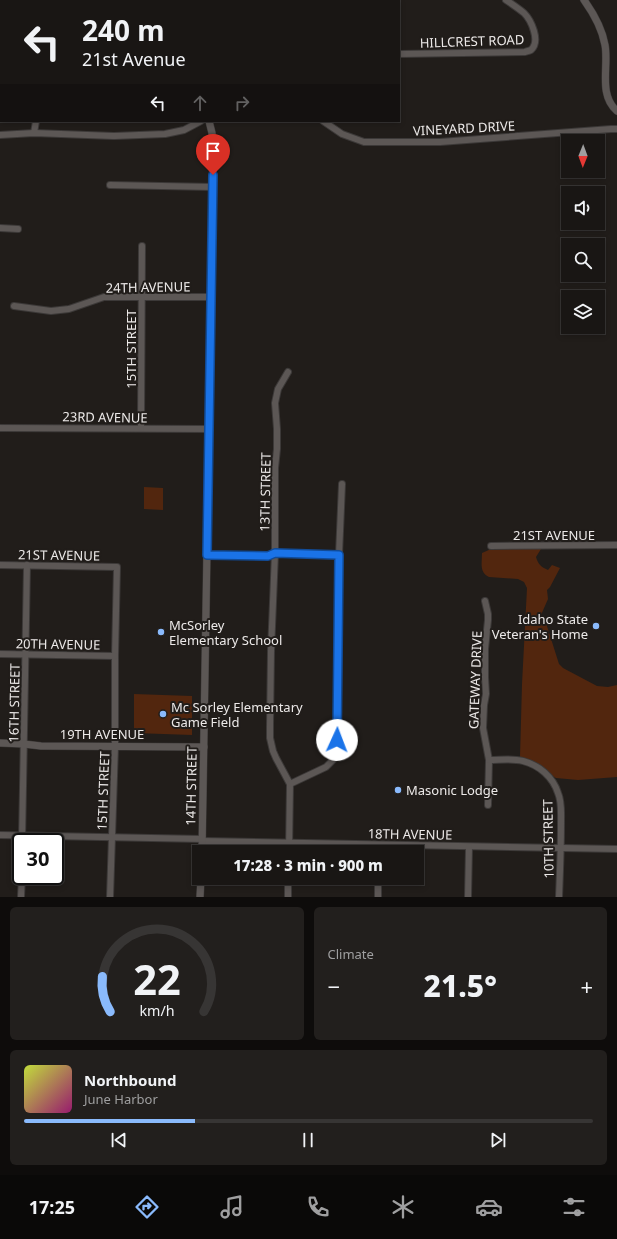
<!DOCTYPE html>
<html lang="en">
<head>
<meta charset="utf-8">
<style>
  :root { --surface:#191614; --page:#221f1d; --text:#f1f3f6; --muted:#9f9fa0; --line:#373534; --accent:#8abafc }
  body { margin:0; font-family:"Noto Sans",sans-serif; background:var(--page); color:var(--text); height:100vh; display:flex; flex-direction:column; font-size:15px; white-space:nowrap }
  * { box-sizing:border-box; margin:0 }
  p { font-size:13px; color:var(--muted) }
  .icon { flex:none; width:22px; height:22px; fill:none; stroke:currentColor; stroke-width:2; stroke-linecap:round; stroke-linejoin:round }
  .map { position:relative; height:897px; overflow:hidden }
  .drawer { display:flex; flex-direction:column; gap:10px; padding:10px; background:#0e0c0b; flex:1 }
  .drawer>* { flex:none }
  .banner { position:absolute; left:0px; top:0px; width:400px; height:122px; box-shadow:0 2px 6px #0003,0 0 0 1px var(--line); background:#191614; color:var(--text); overflow:hidden }
  .needle { width:26px; rotate:181deg }
  .buttons { position:absolute; left:561px; top:134px; display:grid; gap:8px }
  .buttons a { display:grid; place-items:center; width:44px; height:44px; border-radius:0px; background:var(--surface); box-shadow:0 2px 6px #0003,0 0 0 1px var(--line); font-size:20px }
  .speed { position:absolute; left:12px; top:833px; display:flex; gap:8px; font-size:20px; font-weight:700; text-align:center }
  .speed>* { display:grid; place-content:center; width:52px; height:52px; border-radius:50%; background:var(--surface); box-shadow:0 2px 6px #0003,0 0 0 1px var(--line); line-height:1 }
  .speed .limit { border:2px solid #111; border-radius:6px; background:#fff; color:#111 }
  .pin { position:absolute; display:grid; place-items:center; width:34px; height:34px; color:#fff; margin:-41px -17px; border-radius:50% 50% 50% 0; rotate:-45deg; box-shadow:0 0 4px #0007 }
  .pin .icon { rotate:45deg }
  .me { position:absolute; width:44px; margin:-22px; rotate:2deg; stroke-linejoin:round; filter:drop-shadow(0 0 3px #0008) }
  .turn { display:flex; align-items:center; gap:14px; height:84px; padding:0 16px; font-size:18px }
  .turn .icon { width:52px; height:52px; stroke-width:2.5 }
  .turn b { display:block; font-size:28px; line-height:34px }
  .lanes { display:flex; align-items:center; height:38px; padding:0 16px; background:#0003; justify-content:center; gap:20px; direction:ltr }
  .lanes .off { opacity:.35 }
  .big { font-size:30px; font-weight:800; line-height:1.1 }
  .drawer .card { flex:1; display:flex; flex-direction:column; justify-content:center; gap:6px; min-width:0; padding:0 14px; border-radius:6px; background:var(--page) }
  .drawer .dial { align-items:center; gap:0 }
  .dial svg { height:104px; overflow:visible; fill:none; stroke:var(--line); stroke-width:7; stroke-linecap:round; text-anchor:middle }
  .dial text { fill:var(--text); stroke:none }
  .song { display:flex; align-items:center; gap:12px }
  .cover { width:48px; height:48px; border-radius:6px; background:linear-gradient(135deg,hsl(70 70% 55%),hsl(320 70% 35%)) }
  .played { height:4px; border-radius:2px; background:linear-gradient(90deg,var(--accent) 30%,var(--line) 30%) }
  .keys { display:flex; justify-content:space-around; direction:ltr }
  .heat { display:flex; justify-content:space-between; align-items:center; font-size:22px; direction:ltr }
  .drawer .tiles { flex:1; display:grid; gap:10px; grid-template-columns:1fr 1fr }
  .card:last-child { grid-column:span 2 }
  .trip { position:absolute; left:192px; top:845px; width:232px; height:40px; border-radius:0px; background:var(--surface); box-shadow:0 2px 6px #0003,0 0 0 1px var(--line); font-weight:800; line-height:40px; text-align:center }
  .dock { display:flex; height:64px; justify-content:space-around; align-items:center; background:#0a0908; color:var(--muted) }
  .dock .icon { width:28px; height:28px }
  .dock .current { color:var(--accent) }
  .dock b { font-size:18px; color:var(--text) }
  .map>svg:first-child { display:block }
  .green { fill:#52260e }
  .lines { fill:none; stroke-linecap:round; stroke-linejoin:round }
  .minor-casing { stroke:#3c3938; stroke-width:8 }
  .tertiary-casing { stroke:#3c3938; stroke-width:8 }
  .minor { stroke:#5c5755; stroke-width:6 }
  .tertiary { stroke:#5c5755; stroke-width:7 }
  .route-casing { stroke:#114b97; stroke-width:10 }
  .route { stroke:#1a73e8; stroke-width:7 }
  .poi-dot { fill:#8abafc; stroke:#211d1a; stroke-width:1.5 }
  .labels { text-anchor:middle; stroke-width:4; stroke-linejoin:round; paint-order:stroke }
  .street-label { font-size:13px; fill:#ece9e8; stroke:#211d1a }
  .poi-label { font-size:13px; fill:#ece9e8; stroke:#211d1a; text-anchor:start }
</style>
</head>
<body>
<div class="map">
<svg width="617" height="897" viewBox="0 0 617 897">
  <rect width="100%" height="100%" fill="#211d1a"/>
  <g class="green">
    <path d="M144,487L163,488V510L144,509Z"/>
    <path d="M491,549H541L536,557C538,564 541,567 548,570L552,565L560,568L550,587L547,590L548,599L541,615V617L546,619V623L559,664L563,668L597,686L608,687L617,685V777L578,780L556,778L520,757L522,684L527,588L524,582L518,579L489,577C479,572 482,563 482,553Z"/>
    <path d="M134,694L192,696V735L134,733Z"/>
  </g>
  <g class="lines">
    <defs>
      <g id="minor">
        <path d="M399,54L525,52C527,51 529,51 531,50C541,41 531,20 524,13C518,8 512,4 506,0"/>
        <path d="M323,121L342,134L364,142H440L611,129H617"/>
        <path d="M34,133L36,121"/>
        <path d="M0,135L34,133L114,136L165,134L184,130L201,121"/>
        <path d="M110,185L213,187"/>
        <path d="M0,228L18,229"/>
        <path d="M14,306L51,311L69,309L104,297H212"/>
        <path d="M288,372L278,389L275,403L277,429V449L275,468V553L271,651L270,726V738L273,751L276,758L290,784L289,852"/>
        <path d="M0,428L210,429"/>
        <path d="M141,428L142,246"/>
        <path d="M491,546L617,545"/>
        <path d="M207,555L268,556L275,553L339,555"/>
        <path d="M0,565L117,567L115,656V746L110,897"/>
        <path d="M485,601L488,614V620L485,649V677L486,694L484,705L483,728L489,760L488,805"/>
        <path d="M0,654L115,656"/>
        <path d="M489,760C500,760 512,758 523,761C539,765 553,777 558,793C562,802 561,813 561,823C561,848 560,872 559,897"/>
        <path d="M290,784L326,767L333,760L336,752L338,703L339,555L342,484"/>
        <path d="M0,835L202,839"/>
        <path d="M202,841L617,849"/>
        <path d="M22,842L27,565"/>
        <path d="M21,897L22,876"/>
        <path d="M288,897V878"/>
        <path d="M378,897V878"/>
        <path d="M468,897L469,847"/>
      </g>
      <g id="tertiary">
        <path d="M187,0V1"/>
        <path d="M584,0C594,14 602,28 605,45C609,66 598,95 617,111"/>
        <path d="M0,743L24,744L41,746L204,747"/>
        <path d="M202,852L213,187L212,133L209,121"/>
        <path d="M200,897L201,878"/>
      </g>
    </defs>
    <use href="#minor" class="minor-casing"/>
    <use href="#tertiary" class="tertiary-casing"/>
    <use href="#minor" class="minor"/>
    <use href="#tertiary" class="tertiary"/>
  </g>
  <g class="lines">
    <defs>
      <path id="route" d="M213,175L207,555L268,556L275,553L339,555L337,740"/>
    </defs>
    <use href="#route" class="route-casing"/>
    <use href="#route" class="route"/>
  </g>
  <g class="poi-dot">
    <circle cx="596" cy="626" r="4"/>
    <circle cx="161" cy="632" r="4"/>
    <circle cx="163" cy="714" r="4"/>
    <circle cx="398" cy="790" r="4"/>
  </g>
  <g class="labels">
    <g class="street-label">
      <text transform="translate(472 41) rotate(-2)" y="5">HILLCREST ROAD</text>
      <text transform="translate(464 128) rotate(-3)" y="5">VINEYARD DRIVE</text>
      <text transform="translate(148 287) rotate(-1)" y="5">24TH AVENUE</text>
      <text transform="translate(131 349) rotate(-90)" y="5">15TH STREET</text>
      <text transform="translate(105 417) rotate(1)" y="5">23RD AVENUE</text>
      <text transform="translate(265 492) rotate(-89)" y="5">13TH STREET</text>
      <text x="554" y="540">21ST AVENUE</text>
      <text transform="translate(59 555) rotate(1)" y="5">21ST AVENUE</text>
      <text transform="translate(58 644) rotate(1)" y="5">20TH AVENUE</text>
      <text transform="translate(475 680) rotate(-88)" y="5">GATEWAY DRIVE</text>
      <text transform="translate(14 703) rotate(-89)" y="5">16TH STREET</text>
      <text x="102" y="739">19TH AVENUE</text>
      <text transform="translate(191 786) rotate(-89)" y="5">14TH STREET</text>
      <text transform="translate(103 791) rotate(-88)" y="5">15TH STREET</text>
      <text transform="translate(410 834) rotate(1)" y="5">18TH AVENUE</text>
      <text transform="translate(548 839) rotate(-91)" y="5">10TH STREET</text>
    </g>
    <g class="poi-label">
      <text x="588" y="624" text-anchor="end">Idaho State<tspan x="588" dy="15">Veteran's Home</tspan></text>
      <text x="169" y="630">McSorley<tspan x="169" dy="15">Elementary School</tspan></text>
      <text x="171" y="712">Mc Sorley Elementary<tspan x="171" dy="15">Game Field</tspan></text>
      <text x="406" y="795">Masonic Lodge</text>
    </g>
  </g>
</svg>
<div class="buttons">
<a><svg class="needle" viewBox="-14 -14 28 28"><path d="M0-13l5 13h-10z" fill="#e53935"/><path d="M0 13l5-13h-10z" fill="#9f9fa0"/></svg></a>
<a><svg class="icon" aria-label="sound" viewBox="0 0 24 24"><path d="M4 9h4l5-4v14l-5-4H4zM17 9q2 3 0 6"/></svg></a>
<a><svg class="icon" aria-label="search" viewBox="0 0 24 24"><circle cx="10" cy="10" r="6"/><path d="M15 15l6 6"/></svg></a>
<a><svg class="icon" aria-label="layers" viewBox="0 0 24 24"><path d="M12 4l9 5-9 5-9-5zM3 14l9 5 9-5"/></svg></a>
</div>
<div class="speed"><div class="limit">30</div></div>
<div class="pin" style="left:213px;top:175px;background:#d93025"><svg class="icon" aria-label="arrive" viewBox="0 0 24 24"><path d="M6 21V4h12l-3 4 3 4H6"/></svg></div>
<svg class="me" style="left:337px;top:740px" viewBox="-20 -20 40 40"><circle r="19" fill="#fff"/><path d="M0-13L10 11 0 6-10 11z" fill="#1a73e8"/></svg>
<div class="trip">17:28 · 3 min · 900 m</div>
<div class="banner">
<div class="turn"><svg class="icon" aria-label="left" viewBox="0 0 24 24"><path d="M17 20v-9H6M10 6l-5 5 5 5"/></svg><div><b>240 m</b>21st Avenue</div></div>
<div class="lanes"><svg class="icon" aria-label="left" viewBox="0 0 24 24"><path d="M17 20v-9H6M10 6l-5 5 5 5"/></svg><svg class="icon off" aria-label="ahead" viewBox="0 0 24 24"><path d="M12 20V5M6 11l6-6 6 6"/></svg><svg class="icon off" aria-label="right" viewBox="0 0 24 24"><path d="M7 20v-9h11M14 6l5 5-5 5"/></svg></div>
</div>
</div>
<section class="drawer">
<div class="tiles">
<div class="card dial"><svg viewBox="0 0 100 80">
<path d="M14 69A42 42 0 1 1 86 69"/>
<path d="M14 69A42 42 0 0 1 8 42" stroke="#8abafc"/>
<text x="50" y="56" font-size="32" font-weight="700">22</text>
<text x="50" y="72" font-size="11">km/h</text>
</svg></div>
<div class="card"><p>Climate</p>
<div class="heat"><a>−</a><b class="big">21.5°</b><a>+</a></div>
</div>
<div class="card">
<div class="song"><i class="cover"></i><div><b>Northbound</b><p>June Harbor</p></div></div>
<div class="played"></div>
<div class="keys"><svg class="icon" aria-label="previous" viewBox="0 0 24 24"><path d="M18 5L8 12l10 7zM5 5v14"/></svg><svg class="icon" aria-label="pause" viewBox="0 0 24 24"><path d="M8 5v14M16 5v14"/></svg><svg class="icon" aria-label="next" viewBox="0 0 24 24"><path d="M6 5l10 7-10 7zM19 5v14"/></svg></div>
</div>
</div>
</section>
<nav class="dock">
<b>17:25</b>
<svg class="icon current" aria-label="directions" viewBox="0 0 24 24"><path d="M12 3l9 9-9 9-9-9zM9 14v-3h6M13 9l2 2-2 2"/></svg>
<svg class="icon" aria-label="music" viewBox="0 0 24 24"><path d="M9 18V5l10-2v13"/><circle cx="6" cy="18" r="3"/><circle cx="16" cy="16" r="3"/></svg>
<svg class="icon" aria-label="phone" viewBox="0 0 24 24"><path d="M5 4h4l2 5-3 2q2 4 5 5l2-3 5 2v4C11 20 4 13 5 4z"/></svg>
<svg class="icon" aria-label="climate" viewBox="0 0 24 24"><path d="M12 3v18M4 7l16 10M4 17L20 7"/></svg>
<svg class="icon" aria-label="car" viewBox="0 0 24 24"><path d="M5 17H2v-5l4-1 3-4h7l3 4 3 1v5h-3M9 17h6M6 11h13"/><circle cx="7" cy="17" r="2"/><circle cx="17" cy="17" r="2"/></svg>
<svg class="icon" aria-label="filters" viewBox="0 0 24 24"><path d="M4 7h16M4 17h16"/><circle cx="9" cy="7" r="2"/><circle cx="15" cy="17" r="2"/></svg>
</nav>
</body>
</html>
